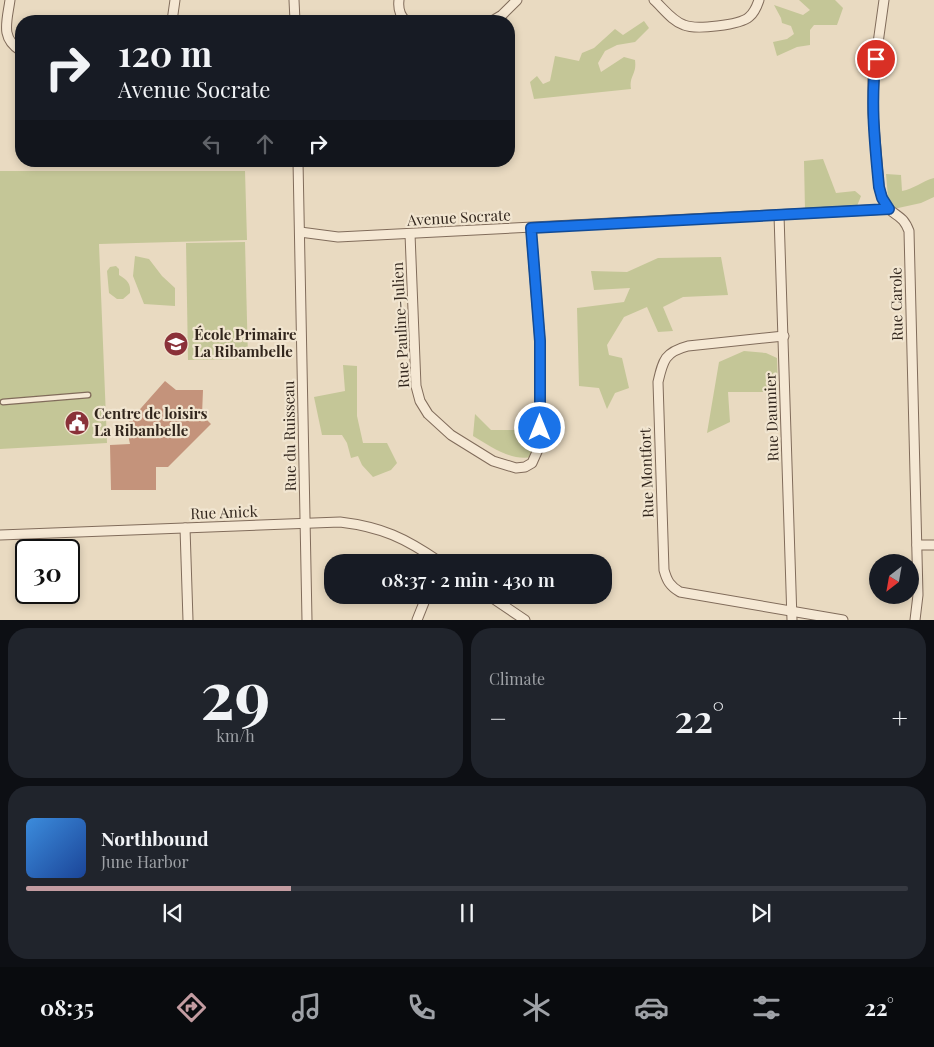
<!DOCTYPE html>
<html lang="en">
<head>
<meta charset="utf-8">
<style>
  :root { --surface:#171b24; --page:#20242c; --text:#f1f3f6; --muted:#9ea1a6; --line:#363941; --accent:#c39ca1 }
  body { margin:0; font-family:"Playfair Display",serif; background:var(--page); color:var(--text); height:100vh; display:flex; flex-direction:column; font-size:19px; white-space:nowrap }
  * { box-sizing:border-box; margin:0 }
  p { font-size:16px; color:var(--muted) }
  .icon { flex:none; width:28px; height:28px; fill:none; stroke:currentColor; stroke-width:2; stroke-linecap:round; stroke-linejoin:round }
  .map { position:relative; height:620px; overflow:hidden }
  .panel { display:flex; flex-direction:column; gap:8px; padding:8px; background:#0d0f14; flex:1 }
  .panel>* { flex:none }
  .top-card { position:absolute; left:15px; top:15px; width:500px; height:152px; border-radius:20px; box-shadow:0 2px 8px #0003; background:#171b24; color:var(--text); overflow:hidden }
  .needle { width:32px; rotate:211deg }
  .fabs { position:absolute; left:869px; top:554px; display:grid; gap:10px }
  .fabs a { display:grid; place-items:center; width:50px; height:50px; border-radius:50%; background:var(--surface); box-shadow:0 2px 8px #0003; font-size:25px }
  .speed { position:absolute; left:15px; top:539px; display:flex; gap:10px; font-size:25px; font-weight:700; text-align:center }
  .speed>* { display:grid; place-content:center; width:65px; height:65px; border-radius:50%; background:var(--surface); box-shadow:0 2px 8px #0003; line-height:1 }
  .speed .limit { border:2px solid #111; border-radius:8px; background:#fff; color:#111 }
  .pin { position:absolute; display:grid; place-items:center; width:42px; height:42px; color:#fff; margin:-21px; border:2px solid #fff; border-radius:50%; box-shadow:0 1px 5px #0007 }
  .me { position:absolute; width:55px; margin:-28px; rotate:0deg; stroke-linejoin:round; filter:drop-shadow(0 0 4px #0008) }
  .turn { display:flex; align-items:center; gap:18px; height:105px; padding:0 20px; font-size:22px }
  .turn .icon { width:65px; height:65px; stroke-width:2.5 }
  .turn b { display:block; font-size:35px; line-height:42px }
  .lanes { display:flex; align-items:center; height:48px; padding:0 20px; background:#0003; justify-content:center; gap:25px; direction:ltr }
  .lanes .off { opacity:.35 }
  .big { font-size:38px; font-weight:600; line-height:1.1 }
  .panel .card { flex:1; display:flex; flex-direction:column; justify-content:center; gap:8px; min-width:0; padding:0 18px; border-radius:20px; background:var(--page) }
  .panel .dial { align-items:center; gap:0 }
  .dial b { font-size:65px; line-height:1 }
  .song { display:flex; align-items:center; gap:15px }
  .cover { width:60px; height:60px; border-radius:8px; background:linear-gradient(135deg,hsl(210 70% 55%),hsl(220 70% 35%)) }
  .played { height:5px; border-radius:2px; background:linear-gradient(90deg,var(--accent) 30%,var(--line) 30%) }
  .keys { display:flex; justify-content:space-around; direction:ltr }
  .heat { display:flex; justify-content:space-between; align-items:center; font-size:28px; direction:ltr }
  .panel .tiles { flex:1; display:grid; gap:8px; grid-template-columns:1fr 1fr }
  .card:last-child { grid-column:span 2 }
  .trip { position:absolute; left:324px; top:554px; width:288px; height:50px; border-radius:20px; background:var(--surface); box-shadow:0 2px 8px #0003; font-weight:600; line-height:50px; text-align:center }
  .tab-bar { display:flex; height:80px; justify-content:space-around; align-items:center; background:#090b0e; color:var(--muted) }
  .tab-bar .icon { width:35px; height:35px }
  .tab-bar .active { color:var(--accent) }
  .tab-bar b { font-size:22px; color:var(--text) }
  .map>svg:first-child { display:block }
  .green { fill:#c4c697 }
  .building { fill:#c4937b }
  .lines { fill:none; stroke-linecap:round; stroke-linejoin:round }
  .lane-casing { stroke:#816c5b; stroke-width:7 }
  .street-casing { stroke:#816c5b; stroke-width:11 }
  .lane { stroke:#f5e8d4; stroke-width:4.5 }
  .street { stroke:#f5e8d4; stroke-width:9 }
  .route-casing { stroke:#114b97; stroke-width:12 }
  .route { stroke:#1a73e8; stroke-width:9 }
  .labels { text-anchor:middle; stroke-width:4.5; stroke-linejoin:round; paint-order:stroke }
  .street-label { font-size:15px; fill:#32261d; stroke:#f1e5d0 }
  .poi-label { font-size:15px; font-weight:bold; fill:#32261d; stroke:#f1e5d0; text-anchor:start }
</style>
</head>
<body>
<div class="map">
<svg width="934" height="620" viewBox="0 0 934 620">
  <rect width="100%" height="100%" fill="#e9dac1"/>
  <g class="green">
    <path d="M799,0H835L843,8L837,25H814L810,30V45L797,47L777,56L773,42L787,39L794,34L791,26L782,23L781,18L774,5L803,15L810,10Z"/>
    <path d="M644,21L649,28L635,42L617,45L605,51L598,63L601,72L624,57L635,60C637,75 629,75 631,89L534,99L530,82L537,76L543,84L550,81L555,56L579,61L582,53L594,48L615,29L623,35Z"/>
    <path d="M823,159L836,193L855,191L861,196L857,206L805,210L804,161Z"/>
    <path d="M0,171H245L247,240L99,244L107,443L0,449Z"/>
    <path d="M886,174L901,175L902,191C914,189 922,181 934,178V197L921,203L889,210Z"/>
    <path d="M245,242L248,359L188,360L186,243Z"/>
    <path d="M135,256L149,259L162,276L175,288V306L144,304L133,276Z"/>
    <path d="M721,257L728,295L683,297L663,307L673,331L658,332L647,307L624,317L607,345L609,355L622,358L629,388L615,393L607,409L599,388L579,386L577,308L624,302L630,288L594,290L591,271L627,272L658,258Z"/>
    <path d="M116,266L119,269V275C127,280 131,283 130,293L123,299H117L109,293L107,271L110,267Z"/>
    <path d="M744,351L766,353L777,358L778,392H728L730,422L707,433L719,362Z"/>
    <path d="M343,365L357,366V416L363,443H387L397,463L391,470L373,477L362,465L358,456L351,458L347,443L342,435H322L314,397L345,391Z"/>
    <path d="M475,414L491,430H532L535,447L532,457C510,461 492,447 473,436Z"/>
  </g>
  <path class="building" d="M165,381L176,390H203L202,415L211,424L168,467H156V490H111L110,445L130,444L126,425Z"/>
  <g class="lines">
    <defs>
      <path id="lane" d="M3,402L88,395"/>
      <g id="street">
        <path d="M10,0C7,22 0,38 21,51"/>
        <path d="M294,0L295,21"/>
        <path d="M399,0C398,8 399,15 406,21"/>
        <path d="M654,0C663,8 672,21 684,25C696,30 740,25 749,17C754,13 757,6 759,0"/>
        <path d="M884,0L873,79V113L879,187C881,195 884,204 890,210C900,218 904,218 909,231L918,595L915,620"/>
        <path d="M172,21L175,0"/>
        <path d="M492,21L502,15L517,0"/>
        <path d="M298,161L307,620"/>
        <path d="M779,215L792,620"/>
        <path d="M300,232L338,237L889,209"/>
        <path d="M410,234L416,386L420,401L428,414L451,435L493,461L516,468L525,467L532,463L540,445V341L531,229"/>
        <path d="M784,336L688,346C665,352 663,360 658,382L664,570C667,581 670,586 680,592L843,620"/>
        <path d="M185,528L188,620"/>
        <path d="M0,535L340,522C382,527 405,538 440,562"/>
        <path d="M917,545H934"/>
        <path d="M488,595L525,620"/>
        <path d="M417,620L427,595"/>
      </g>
    </defs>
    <use href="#lane" class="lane-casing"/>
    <use href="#street" class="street-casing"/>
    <use href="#lane" class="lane"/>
    <use href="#street" class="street"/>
  </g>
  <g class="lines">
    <defs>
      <path id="route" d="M540,428V341L531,228L889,209L882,198L879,187C875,145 870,102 876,59"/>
    </defs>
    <use href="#route" class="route-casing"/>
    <use href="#route" class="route"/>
  </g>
  <defs>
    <symbol id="school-disc" viewBox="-11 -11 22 22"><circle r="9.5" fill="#8a3139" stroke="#f1e5d0"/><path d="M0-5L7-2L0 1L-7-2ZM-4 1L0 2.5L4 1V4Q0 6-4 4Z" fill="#fff"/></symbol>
    <symbol id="civic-disc" viewBox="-11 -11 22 22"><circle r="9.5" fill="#8a3139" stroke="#f1e5d0"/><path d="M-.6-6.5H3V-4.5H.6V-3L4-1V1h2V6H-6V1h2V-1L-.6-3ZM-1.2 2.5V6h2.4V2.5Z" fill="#fff"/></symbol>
  </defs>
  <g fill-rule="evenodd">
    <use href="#school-disc" x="162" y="330" width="28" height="28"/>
    <use href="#civic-disc" x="63" y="409" width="28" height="28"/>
  </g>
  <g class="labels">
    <g class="street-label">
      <text transform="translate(459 218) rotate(-3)" y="5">Avenue Socrate</text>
      <text transform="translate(897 304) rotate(-91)" y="5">Rue Carole</text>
      <text transform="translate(401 325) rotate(-93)" y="5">Rue Pauline-Julien</text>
      <text transform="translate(772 417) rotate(-92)" y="5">Rue Daumier</text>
      <text transform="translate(290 436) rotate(-91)" y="5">Rue du Ruisseau</text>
      <text transform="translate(647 473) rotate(-92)" y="5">Rue Montfort</text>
      <text transform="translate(224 513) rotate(-2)" y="5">Rue Anick</text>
    </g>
    <g class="poi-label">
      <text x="194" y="340">École Primaire<tspan x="194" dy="17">La Ribambelle</tspan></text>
      <text x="94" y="419">Centre de loisirs<tspan x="94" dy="17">La Ribanbelle</tspan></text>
    </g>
  </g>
</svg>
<div class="fabs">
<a><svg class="needle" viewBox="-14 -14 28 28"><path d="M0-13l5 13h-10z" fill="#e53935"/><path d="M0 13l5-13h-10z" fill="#9ea1a6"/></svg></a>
</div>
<div class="speed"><div class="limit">30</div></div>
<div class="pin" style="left:876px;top:59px;background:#d93025"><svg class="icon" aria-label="arrive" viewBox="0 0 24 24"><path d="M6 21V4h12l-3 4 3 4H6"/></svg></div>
<svg class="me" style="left:540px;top:428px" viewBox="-20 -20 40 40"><circle r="17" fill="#1a73e8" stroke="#fff" stroke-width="3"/><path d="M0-11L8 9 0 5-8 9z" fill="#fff"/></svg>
<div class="trip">08:37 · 2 min · 430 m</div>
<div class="top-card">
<div class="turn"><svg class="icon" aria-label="right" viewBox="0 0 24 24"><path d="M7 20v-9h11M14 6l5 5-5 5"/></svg><div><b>120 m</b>Avenue Socrate</div></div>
<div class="lanes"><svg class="icon off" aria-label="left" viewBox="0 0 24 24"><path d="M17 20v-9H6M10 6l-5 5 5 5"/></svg><svg class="icon off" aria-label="ahead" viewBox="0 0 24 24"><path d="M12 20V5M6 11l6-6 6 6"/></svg><svg class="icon" aria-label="right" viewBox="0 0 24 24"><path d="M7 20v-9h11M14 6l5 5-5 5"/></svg></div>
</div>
</div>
<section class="panel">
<div class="tiles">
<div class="card dial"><b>29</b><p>km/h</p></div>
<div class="card"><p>Climate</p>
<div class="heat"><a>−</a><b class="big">22°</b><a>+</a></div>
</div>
<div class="card">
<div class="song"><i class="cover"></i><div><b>Northbound</b><p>June Harbor</p></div></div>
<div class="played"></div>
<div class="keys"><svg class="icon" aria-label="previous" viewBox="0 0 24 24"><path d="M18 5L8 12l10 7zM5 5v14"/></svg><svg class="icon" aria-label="pause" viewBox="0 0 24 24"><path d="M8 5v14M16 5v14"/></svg><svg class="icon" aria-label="next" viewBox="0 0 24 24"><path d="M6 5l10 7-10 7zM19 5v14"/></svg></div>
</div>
</div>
</section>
<nav class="tab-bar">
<b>08:35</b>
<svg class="icon active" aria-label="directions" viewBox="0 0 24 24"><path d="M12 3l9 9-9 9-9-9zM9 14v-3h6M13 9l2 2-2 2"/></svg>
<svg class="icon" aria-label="music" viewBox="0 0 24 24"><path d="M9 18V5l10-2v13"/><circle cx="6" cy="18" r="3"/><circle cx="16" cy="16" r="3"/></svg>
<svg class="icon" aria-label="phone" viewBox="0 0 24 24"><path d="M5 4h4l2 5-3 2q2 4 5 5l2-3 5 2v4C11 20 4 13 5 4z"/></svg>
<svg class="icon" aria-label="climate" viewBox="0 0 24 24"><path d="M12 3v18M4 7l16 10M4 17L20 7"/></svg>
<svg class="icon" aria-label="car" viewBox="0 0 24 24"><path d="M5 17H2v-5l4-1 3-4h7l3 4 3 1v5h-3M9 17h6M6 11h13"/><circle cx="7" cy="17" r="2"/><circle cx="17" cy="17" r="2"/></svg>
<svg class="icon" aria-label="filters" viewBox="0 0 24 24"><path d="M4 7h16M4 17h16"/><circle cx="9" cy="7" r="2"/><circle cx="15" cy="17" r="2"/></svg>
<b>22°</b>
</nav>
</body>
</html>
